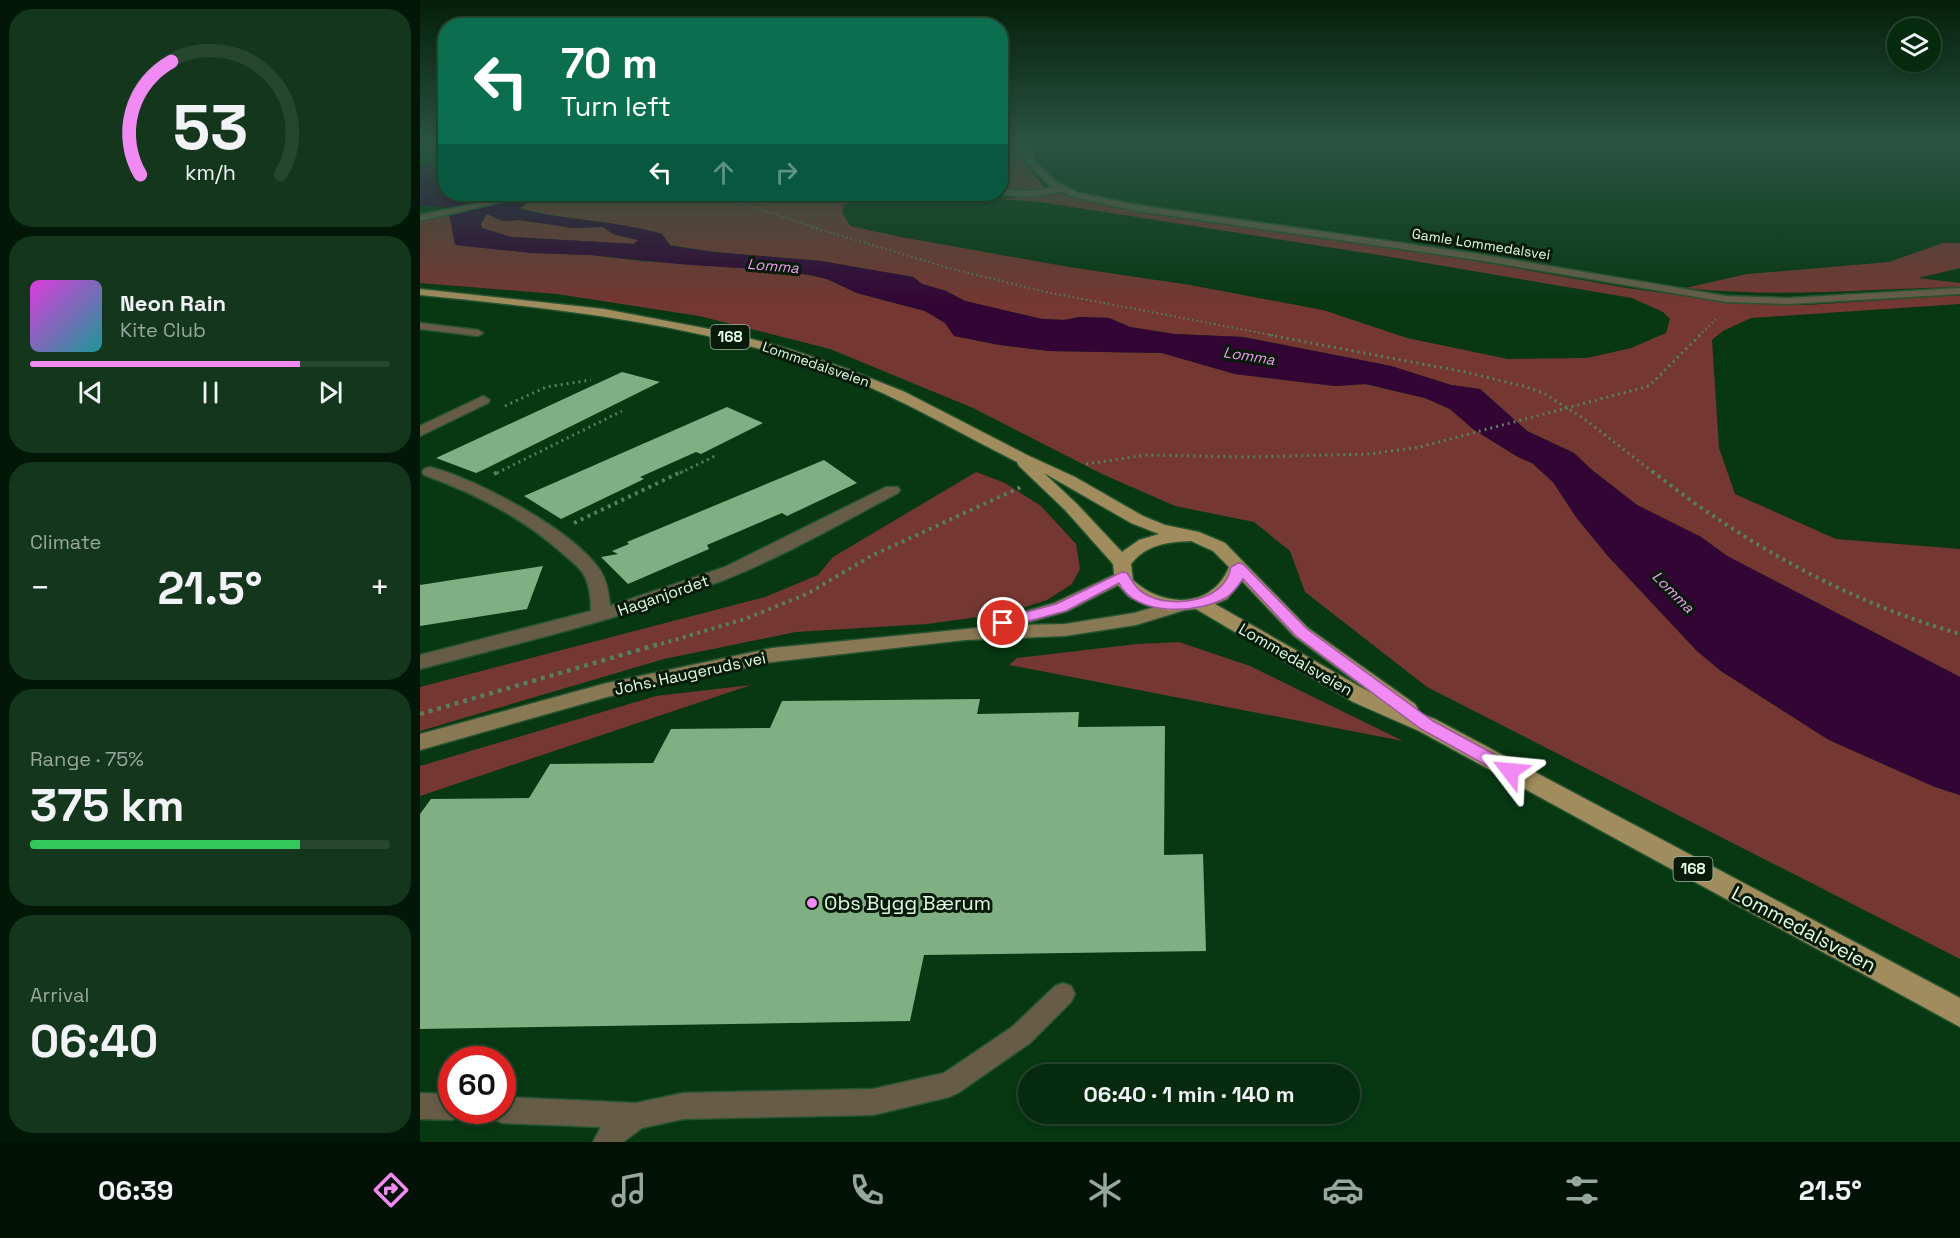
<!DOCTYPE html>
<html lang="en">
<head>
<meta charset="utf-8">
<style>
  :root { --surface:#052a0e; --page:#13361c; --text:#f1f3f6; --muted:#97a79e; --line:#26462e; --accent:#f28af3 }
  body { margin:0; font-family:"Space Grotesk",sans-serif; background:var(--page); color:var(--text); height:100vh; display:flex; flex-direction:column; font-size:22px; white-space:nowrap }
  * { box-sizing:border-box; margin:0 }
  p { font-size:20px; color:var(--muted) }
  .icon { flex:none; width:33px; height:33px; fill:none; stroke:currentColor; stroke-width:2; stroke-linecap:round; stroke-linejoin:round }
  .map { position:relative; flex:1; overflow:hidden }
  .panel { display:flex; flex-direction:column; gap:9px; padding:9px; background:#031708; width:420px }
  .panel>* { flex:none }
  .guide { position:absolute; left:18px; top:18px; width:570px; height:183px; border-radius:24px; box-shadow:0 3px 9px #0003,0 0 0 2px var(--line); background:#0b6e4f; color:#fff; overflow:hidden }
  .buttons { position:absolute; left:1467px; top:18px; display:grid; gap:12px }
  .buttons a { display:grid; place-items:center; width:54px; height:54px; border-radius:50%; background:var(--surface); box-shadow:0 3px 9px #0003,0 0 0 2px var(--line); font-size:30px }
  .speed { position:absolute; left:18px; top:1046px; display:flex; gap:12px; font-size:30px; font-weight:700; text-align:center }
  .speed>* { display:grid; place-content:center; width:78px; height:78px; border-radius:50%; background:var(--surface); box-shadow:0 3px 9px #0003,0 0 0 2px var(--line); line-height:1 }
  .speed .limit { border:9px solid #d22; background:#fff; color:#111 }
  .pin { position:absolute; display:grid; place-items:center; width:51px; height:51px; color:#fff; margin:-26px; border:3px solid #fff; border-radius:50%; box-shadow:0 2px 6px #0007 }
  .me { position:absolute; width:66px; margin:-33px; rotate:299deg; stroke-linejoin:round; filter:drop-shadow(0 0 4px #0008) }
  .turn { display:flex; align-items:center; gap:21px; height:126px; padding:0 24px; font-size:27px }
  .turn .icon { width:78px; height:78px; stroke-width:2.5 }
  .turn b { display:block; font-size:42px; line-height:51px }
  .lanes { display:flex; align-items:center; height:57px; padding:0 24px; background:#0003; justify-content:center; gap:30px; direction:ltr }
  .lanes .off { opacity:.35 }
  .big { font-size:45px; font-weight:600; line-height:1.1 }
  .panel .tile { flex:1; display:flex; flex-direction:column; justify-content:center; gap:9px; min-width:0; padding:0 21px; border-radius:24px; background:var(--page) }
  .panel .dial { align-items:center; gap:0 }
  .dial svg { height:156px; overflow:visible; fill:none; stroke:var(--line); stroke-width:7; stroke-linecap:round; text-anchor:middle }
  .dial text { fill:var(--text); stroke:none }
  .song { display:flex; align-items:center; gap:18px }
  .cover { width:72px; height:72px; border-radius:9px; background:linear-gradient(135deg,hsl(300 70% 55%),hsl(180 70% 35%)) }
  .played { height:6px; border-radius:3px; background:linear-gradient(90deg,var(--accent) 75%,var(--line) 75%) }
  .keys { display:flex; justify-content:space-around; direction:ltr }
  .heat { display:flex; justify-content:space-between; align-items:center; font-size:33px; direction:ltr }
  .charge { height:9px; border-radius:4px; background:linear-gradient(90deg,#34c759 75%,var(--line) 0) }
  .trip { position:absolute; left:598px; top:1064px; width:342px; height:60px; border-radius:30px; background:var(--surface); box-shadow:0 3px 9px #0003,0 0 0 2px var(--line); font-weight:600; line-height:60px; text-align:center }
  .tabs { display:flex; height:96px; justify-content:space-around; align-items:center; background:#021106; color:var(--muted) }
  .tabs .icon { width:42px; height:42px }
  .tabs .active { color:var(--accent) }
  .tabs b { font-size:27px; color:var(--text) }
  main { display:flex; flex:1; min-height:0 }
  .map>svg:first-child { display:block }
  .green { fill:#743731 }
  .water { fill:#330535; fill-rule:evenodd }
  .building { fill:#7faf83 }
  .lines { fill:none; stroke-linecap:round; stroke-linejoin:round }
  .service-casing { stroke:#265330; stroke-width:3 }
  .minor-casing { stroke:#265330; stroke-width:3 }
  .tertiary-casing { stroke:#265330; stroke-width:3 }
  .secondary-casing { stroke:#265330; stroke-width:3 }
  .primary-casing { stroke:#265330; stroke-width:3 }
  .path-far4 { stroke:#577f5e; stroke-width:1.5; stroke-dasharray:1.5 2; stroke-linecap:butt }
  .path-far3 { stroke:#577f5e; stroke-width:2; stroke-dasharray:1.5 3; stroke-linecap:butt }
  .path-far2 { stroke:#577f5e; stroke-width:3; stroke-dasharray:2 4; stroke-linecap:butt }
  .path-far1 { stroke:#577f5e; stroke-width:4; stroke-dasharray:3 4.5; stroke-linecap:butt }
  .path { stroke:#577f5e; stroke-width:4.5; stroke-dasharray:4 5; stroke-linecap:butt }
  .service { fill:#675d47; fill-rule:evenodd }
  .minor { fill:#675d47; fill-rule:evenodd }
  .tertiary { fill:#675d47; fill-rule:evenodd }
  .secondary { fill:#887853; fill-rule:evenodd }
  .primary { fill:#a08c5c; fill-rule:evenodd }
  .route { fill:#f28af3; stroke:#9d5a9e; stroke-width:1.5 }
  .poi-dot { fill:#f28af3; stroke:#081b0a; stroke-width:2 }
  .labels { text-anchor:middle; stroke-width:6; stroke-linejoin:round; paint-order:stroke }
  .far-street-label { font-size:14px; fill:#e3fce5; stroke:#081b0a }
  .far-water-label { font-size:15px; font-style:italic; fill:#f29af2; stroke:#081b0a }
  .shield { fill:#081b0a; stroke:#a1b8a3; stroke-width:1.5 }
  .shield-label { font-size:15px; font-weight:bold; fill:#e3fce5 }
  .street-label { font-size:16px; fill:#e3fce5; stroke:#081b0a }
  .near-poi-label { font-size:20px; fill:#e3fce5; stroke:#081b0a; text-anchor:start }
  .near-street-label { font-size:20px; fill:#e3fce5; stroke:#081b0a }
</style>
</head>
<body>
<main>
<section class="panel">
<div class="tile dial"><svg viewBox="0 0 100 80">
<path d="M14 69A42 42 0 1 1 86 69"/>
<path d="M14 69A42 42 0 0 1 30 11" stroke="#f28af3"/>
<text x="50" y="56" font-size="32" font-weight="700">53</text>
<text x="50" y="72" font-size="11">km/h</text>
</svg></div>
<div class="tile">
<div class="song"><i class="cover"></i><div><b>Neon Rain</b><p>Kite Club</p></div></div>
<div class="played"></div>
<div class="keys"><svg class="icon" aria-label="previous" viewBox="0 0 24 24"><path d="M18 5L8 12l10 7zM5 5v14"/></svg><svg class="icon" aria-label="pause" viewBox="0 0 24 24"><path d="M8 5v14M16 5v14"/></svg><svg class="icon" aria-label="next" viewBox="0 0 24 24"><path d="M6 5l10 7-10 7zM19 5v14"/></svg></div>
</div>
<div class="tile"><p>Climate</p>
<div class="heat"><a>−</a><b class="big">21.5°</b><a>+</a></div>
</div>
<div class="tile"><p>Range · 75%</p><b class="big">375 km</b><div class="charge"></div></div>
<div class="tile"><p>Arrival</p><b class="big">06:40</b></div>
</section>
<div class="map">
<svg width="1540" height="1142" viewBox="0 0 1540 1142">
  <rect width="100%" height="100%" fill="#073812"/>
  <g class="green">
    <path d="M580,143H598L604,162L624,187L613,191H581V183L590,180L581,154Z"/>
    <path d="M638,193L709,209L1050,260L1207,288L1300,301L1386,305L1540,295V304L1331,318L1303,331L1292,340L1299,448L1315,494L1416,539L1540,549V677L1307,556L1281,537L1217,505L1172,470L1154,453L1107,431L1060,389L1031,385L971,366L823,337L754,334L710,327L689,318L660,317L644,320L622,319L545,301L526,291L502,284L493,277L401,261L293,252L250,245L242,234C195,220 146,221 99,208L114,197L112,195L120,194H330L446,197L424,205L422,212L430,226L481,237L649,267L770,285L903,310L987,338L1088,359L1167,358L1211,348L1246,333L1250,319L1243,312L1212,298L959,255L620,202L580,199Z"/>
    <path d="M30,214L36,245L112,253L171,255L221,261L353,270L390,275L407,279L437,293L505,311L525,323L534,336L580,345L629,351L742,353L815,374L915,386L945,384L1005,398L1030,409L1053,429L1098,457L1112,463L1133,482L1156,517L1187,555L1277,651L1301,671L1409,740L1515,787L1540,795V959L1007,687L885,592L870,551L834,522L755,506L682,474L553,408L410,349L279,316L137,294L0,283V222Z"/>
    <path d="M67,214L83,221L99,220L153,228L183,227L193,234L218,240L214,244L91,237L62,228L60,224Z"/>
    <path d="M1523,243H1540V268L1498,278L1540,283V287C1448,289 1357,298 1265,288L1327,274L1469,262Z"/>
    <path d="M556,472L585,483L621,506L656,544L660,569L652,584L627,600L587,613L507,624L376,632L244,659L0,731V687L345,597L398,575L413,557Z"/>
    <path d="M759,642L830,666L983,741L589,665L597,658L717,644Z"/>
    <path d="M331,685L0,796V766L236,696Z"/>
  </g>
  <path class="water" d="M0,163L25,166L26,194H108L114,197L99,209C146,221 195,220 242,234L250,246L293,252L401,261L493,277L502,284L526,291L545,301L622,319L644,320L660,317L689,318L710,327L754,334L823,337L971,366L1031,385L1060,389L1107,431L1154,453L1172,470L1217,505L1281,537L1307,556L1540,677V795L1515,787L1409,740L1301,671L1277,651L1187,555L1156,517L1133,482L1112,463L1098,457L1053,429L1030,409L1005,398L946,384L915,386L815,374L742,353L629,351L580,345L534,336L525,323L505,311L437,293L407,279L390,275L353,270L270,265L171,255L112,253L35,245L28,208L0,205ZM67,214L82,221L99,220L153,228L183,227L193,234L218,240L214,244L91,237L62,228L61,224Z"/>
  <g class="building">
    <path d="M202,372L240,382L63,470L56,473L16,458Z"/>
    <path d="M307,407L343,423L281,454L276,452L220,477L224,479L141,519L104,496Z"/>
    <path d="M404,460L437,483L367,516L362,513L287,545L289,549L208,584L181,557L198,554L192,551L209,544L207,542Z"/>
    <path d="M123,566L107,609L0,626V585Z"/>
    <path d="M560,699L557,714L659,712L658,727L745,726L744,855L783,854L786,951L504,955L490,1021L0,1029V814L11,799L109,798L130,764L233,763L251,729L350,728L362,701Z"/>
  </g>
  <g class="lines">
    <defs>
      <g id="service">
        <path d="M0,146L26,149V153L0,150Z"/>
        <path d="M0,323L58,330L63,333L58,336L0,329Z"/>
        <path d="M643,983L651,986L655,994L651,1002L610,1043L538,1093L529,1097L453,1115L263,1119L222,1128L203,1142H173L181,1127L82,1123L73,1119L69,1110H82V1097L216,1103L263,1093L453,1089L524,1073L592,1027L635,986Z"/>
        <path d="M0,1093L32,1094V1110H44L41,1116L32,1120L0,1119Z"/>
      </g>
      <g id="minor">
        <path d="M644,186L648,189L647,191L609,197L576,194H580V190L609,191Z"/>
        <path d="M102,194H116L0,221V215Z"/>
        <path d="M370,194H504L500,197H374Z"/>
        <path d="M63,396L70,400L68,403L0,436V426Z"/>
        <path d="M10,467C57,479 153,530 180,570C187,581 189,593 190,606L305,567L466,487H478L480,490L478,493C417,525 358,560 293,584C198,620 99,643 0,669V655L171,611C171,599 170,586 164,575C159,566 149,559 141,552C101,517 54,493 4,475L2,472L4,469Z"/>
      </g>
      <path id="tertiary" d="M600,143H608L614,161L635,181L659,193L717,205L1058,254L1306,296L1369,298L1540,288V294L1369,304L1306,302L1058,260L717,211L653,197L629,185L606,161Z"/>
      <path id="secondary" d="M702,571L708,572L711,576L708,580L648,611L599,625L645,624L714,613L758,600L765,602L767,606L765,610L716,625L645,636L545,640L352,662L187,697L0,750V734L187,683L352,648L567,627L569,622L634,603Z"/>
      <path id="primary" d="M0,289L184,309L305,332L369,349L427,369L485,392L607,455L655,477L723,516L745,525L779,532L805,543L888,628L995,704L998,709L996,712L1015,719L1540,998V1027L999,731L933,702L776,609L749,611L725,605L709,597L695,582L693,564L645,510L599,466L597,462C537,432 481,398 418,374C284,324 141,309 0,295ZM624,473L711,523L739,534L719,540L702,552L657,504ZM771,541L793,551L809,567C792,609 743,608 713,580L711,564C727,544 748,542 771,541ZM822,581L874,636L951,693L795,604L807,599Z"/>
    </defs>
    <use href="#service" class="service-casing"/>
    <use href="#minor" class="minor-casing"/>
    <use href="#tertiary" class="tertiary-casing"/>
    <use href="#secondary" class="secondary-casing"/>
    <use href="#primary" class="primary-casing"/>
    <path class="path-far4" d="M293,194L397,228"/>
    <g class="path-far3">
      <path d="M392,227L529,268L626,292L857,336"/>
      <path d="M1279,336L1298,317"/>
    </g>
    <g class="path-far2">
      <path d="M849,335L1045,372L1107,387L1125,394L1163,418L1234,473"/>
      <path d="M85,406L126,387L171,380"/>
      <path d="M666,464L726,455L828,457L950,454L1000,447L1229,386L1280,335"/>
      <path d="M77,473L202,411"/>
      <path d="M260,473L297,455"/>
    </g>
    <g class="path-far1">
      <path d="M1232,471C1323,543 1428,602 1540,634"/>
      <path d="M74,474L80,471"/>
      <path d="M154,523L263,471"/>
      <path d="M234,646L325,619L387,594L451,556L601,487"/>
    </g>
    <path class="path" d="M0,714L239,644"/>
    <use href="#service" class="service"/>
    <use href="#minor" class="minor"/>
    <use href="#tertiary" class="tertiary"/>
    <use href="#secondary" class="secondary"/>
    <use href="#primary" class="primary"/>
  </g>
  <linearGradient id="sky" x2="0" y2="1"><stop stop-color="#041f0a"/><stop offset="0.47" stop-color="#2b5344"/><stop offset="1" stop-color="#2b5344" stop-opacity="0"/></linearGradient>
  <rect width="1540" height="303" fill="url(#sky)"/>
  <path class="route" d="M818,563L823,564L887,629L1013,721L1096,766L1098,771L1096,775L1090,777L1084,775L1001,729L876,636L823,579C818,586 813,593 807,597C779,614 715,617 699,583L646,611L583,628L576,623L578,620L636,604L702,572L707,573C713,582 716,589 725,594C753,610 806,601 811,567Z"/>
  <circle class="poi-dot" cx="392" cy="903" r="6"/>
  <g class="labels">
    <g class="far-street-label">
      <text transform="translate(1061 244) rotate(9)" y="5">Gamle Lommedalsvei</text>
      <text transform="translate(396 364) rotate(19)" y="5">Lommedalsveien</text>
    </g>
    <g class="far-water-label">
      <text transform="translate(353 266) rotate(5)" y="5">Lomma</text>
      <text transform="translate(829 356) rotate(9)" y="5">Lomma</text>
      <text transform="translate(1253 592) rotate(45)" y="5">Lomma</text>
    </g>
    <g class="shield">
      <rect x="290.5" y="325" width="39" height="24" rx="4.5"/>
      <rect x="1253.5" y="857" width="39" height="24" rx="4.5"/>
    </g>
    <g class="shield-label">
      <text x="310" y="342">168</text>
      <text x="1273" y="874">168</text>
    </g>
    <g class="street-label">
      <text transform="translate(243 595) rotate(-19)" y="6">Haganjordet</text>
      <text transform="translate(876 659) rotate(30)" y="6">Lommedalsveien</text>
      <text transform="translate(270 673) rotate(-12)" y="6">Johs. Haugeruds vei</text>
    </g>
    <g class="near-poi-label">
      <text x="404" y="910">Obs Bygg Bærum</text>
    </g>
    <g class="near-street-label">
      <text transform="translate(1384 929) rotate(28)" y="7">Lommedalsveien</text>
    </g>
  </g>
</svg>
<div class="buttons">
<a><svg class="icon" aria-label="layers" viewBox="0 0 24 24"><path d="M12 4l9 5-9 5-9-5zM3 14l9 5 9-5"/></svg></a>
</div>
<div class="speed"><div class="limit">60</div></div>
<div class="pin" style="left:583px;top:623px;background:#d93025"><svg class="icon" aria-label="arrive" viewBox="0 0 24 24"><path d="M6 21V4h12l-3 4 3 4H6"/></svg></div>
<svg class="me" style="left:1090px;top:771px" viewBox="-20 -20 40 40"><path d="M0-17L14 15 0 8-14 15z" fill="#f28af3" stroke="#fff" stroke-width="4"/></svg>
<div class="trip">06:40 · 1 min · 140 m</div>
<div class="guide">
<div class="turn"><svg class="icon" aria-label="left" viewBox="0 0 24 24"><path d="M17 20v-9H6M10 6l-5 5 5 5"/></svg><div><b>70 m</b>Turn left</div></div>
<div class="lanes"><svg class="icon" aria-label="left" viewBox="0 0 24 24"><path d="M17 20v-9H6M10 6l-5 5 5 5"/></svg><svg class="icon off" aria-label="ahead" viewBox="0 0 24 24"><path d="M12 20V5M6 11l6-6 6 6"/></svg><svg class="icon off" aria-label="right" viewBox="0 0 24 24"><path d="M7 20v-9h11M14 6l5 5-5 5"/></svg></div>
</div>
</div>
</main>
<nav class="tabs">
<b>06:39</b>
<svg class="icon active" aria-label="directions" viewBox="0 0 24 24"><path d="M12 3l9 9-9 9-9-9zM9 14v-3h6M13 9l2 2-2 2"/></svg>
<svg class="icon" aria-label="music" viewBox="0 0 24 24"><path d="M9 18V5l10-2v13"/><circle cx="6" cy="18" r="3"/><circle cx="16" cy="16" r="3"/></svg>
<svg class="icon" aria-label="phone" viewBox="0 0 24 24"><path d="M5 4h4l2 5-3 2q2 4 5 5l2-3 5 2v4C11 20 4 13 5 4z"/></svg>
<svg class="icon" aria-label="climate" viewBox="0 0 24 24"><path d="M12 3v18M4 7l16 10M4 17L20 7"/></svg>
<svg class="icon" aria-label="car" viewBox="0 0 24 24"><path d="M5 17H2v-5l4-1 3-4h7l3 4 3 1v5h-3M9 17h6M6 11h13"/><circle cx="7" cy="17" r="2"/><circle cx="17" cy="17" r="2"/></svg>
<svg class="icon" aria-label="filters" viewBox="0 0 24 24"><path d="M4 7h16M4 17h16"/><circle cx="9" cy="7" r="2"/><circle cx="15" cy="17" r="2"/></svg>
<b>21.5°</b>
</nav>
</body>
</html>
